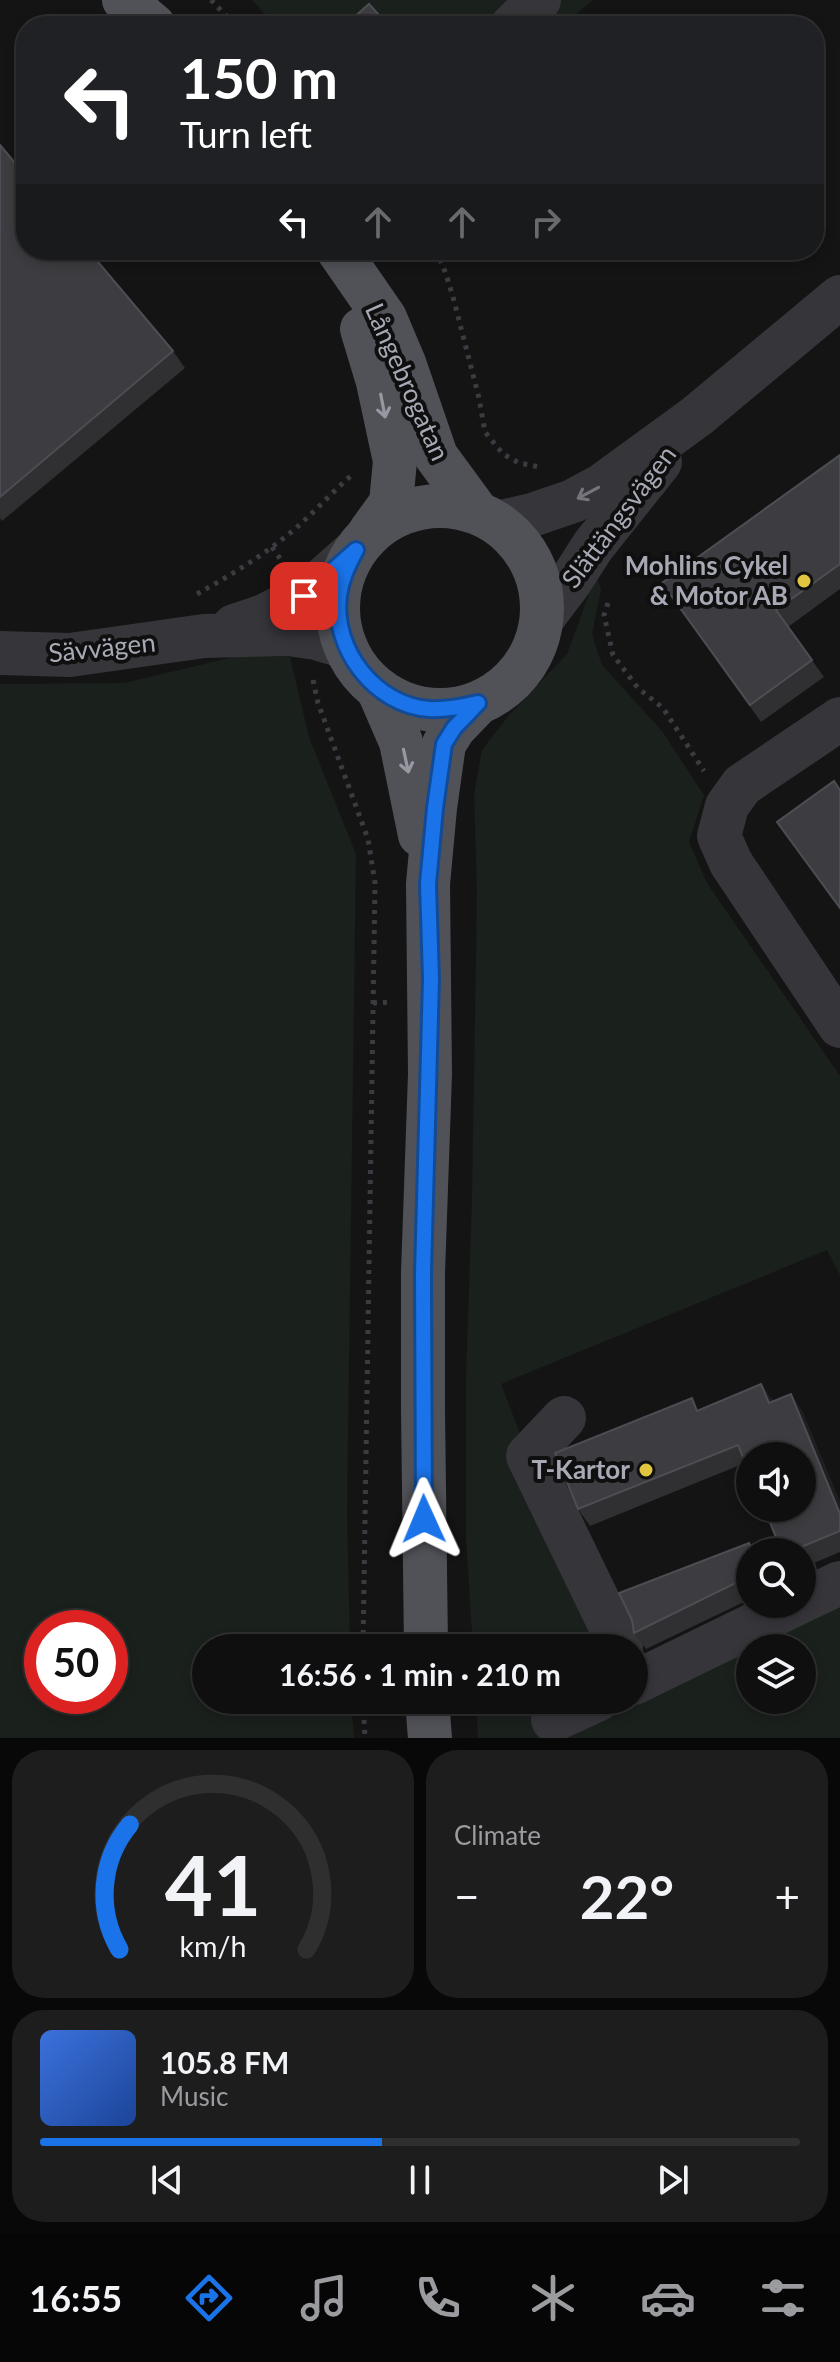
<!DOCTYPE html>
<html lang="en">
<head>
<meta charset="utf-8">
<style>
  :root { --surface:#0f0f10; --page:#1d1d1e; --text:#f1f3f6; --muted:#9b9c9f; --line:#2f2f30; --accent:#1a73e8 }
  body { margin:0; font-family:Lato,sans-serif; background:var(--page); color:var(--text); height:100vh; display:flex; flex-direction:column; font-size:30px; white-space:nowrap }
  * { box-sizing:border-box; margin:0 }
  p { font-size:26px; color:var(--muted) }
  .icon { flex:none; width:44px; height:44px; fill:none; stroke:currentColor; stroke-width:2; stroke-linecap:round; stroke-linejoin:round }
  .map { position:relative; height:1738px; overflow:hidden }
  .details { display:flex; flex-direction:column; gap:12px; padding:12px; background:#080809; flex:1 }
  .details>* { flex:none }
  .hud { position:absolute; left:16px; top:16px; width:808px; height:244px; border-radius:32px; box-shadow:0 4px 12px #0003,0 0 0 2px var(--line); background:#202124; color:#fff; overflow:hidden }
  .buttons { position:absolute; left:736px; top:1442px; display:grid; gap:16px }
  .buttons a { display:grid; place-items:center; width:80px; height:80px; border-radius:50%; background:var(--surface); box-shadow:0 4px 12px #0003,0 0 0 2px var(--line); font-size:40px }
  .speed { position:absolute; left:24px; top:1610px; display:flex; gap:16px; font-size:40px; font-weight:700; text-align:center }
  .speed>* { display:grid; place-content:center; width:104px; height:104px; border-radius:50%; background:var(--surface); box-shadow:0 4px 12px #0003,0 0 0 2px var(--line); line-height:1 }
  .speed .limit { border:12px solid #d22; background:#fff; color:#111 }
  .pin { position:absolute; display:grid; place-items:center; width:68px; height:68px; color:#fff; margin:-34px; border-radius:16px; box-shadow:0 4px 12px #0006 }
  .me { position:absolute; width:88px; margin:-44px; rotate:359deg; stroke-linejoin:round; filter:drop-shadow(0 0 6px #0008) }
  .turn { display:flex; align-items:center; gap:28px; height:168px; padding:0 32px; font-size:36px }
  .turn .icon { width:104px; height:104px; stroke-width:2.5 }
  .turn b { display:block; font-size:56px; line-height:68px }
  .lanes { display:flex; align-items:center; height:76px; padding:0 32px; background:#0003; justify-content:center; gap:40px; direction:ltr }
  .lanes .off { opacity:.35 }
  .big { font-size:60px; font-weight:700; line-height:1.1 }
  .details .widget { flex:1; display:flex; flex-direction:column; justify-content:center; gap:12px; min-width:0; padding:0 28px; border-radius:32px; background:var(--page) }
  .details .dial { align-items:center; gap:0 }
  .dial svg { height:208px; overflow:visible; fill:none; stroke:var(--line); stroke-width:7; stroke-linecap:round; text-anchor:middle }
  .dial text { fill:var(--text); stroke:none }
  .song { display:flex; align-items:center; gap:24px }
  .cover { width:96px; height:96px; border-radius:12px; background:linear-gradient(135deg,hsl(220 70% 55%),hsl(220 70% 35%)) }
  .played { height:8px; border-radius:4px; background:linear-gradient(90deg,var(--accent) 45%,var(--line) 45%) }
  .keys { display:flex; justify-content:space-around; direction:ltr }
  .heat { display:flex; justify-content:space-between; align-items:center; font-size:44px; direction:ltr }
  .details .tiles { flex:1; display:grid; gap:12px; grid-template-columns:1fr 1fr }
  .widget:last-child { grid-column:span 2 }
  .trip { position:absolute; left:192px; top:1634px; width:456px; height:80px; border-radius:40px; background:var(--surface); box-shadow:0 4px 12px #0003,0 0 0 2px var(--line); font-weight:700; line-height:80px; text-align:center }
  .dock { display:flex; height:128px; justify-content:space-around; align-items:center; background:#060606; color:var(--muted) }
  .dock .icon { width:56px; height:56px }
  .dock .current { color:var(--accent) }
  .dock b { font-size:36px; color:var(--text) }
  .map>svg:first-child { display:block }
  .green { fill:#1a201c; fill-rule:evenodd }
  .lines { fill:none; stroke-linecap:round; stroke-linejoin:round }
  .path { stroke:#3b3c41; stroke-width:5; stroke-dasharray:4 6; stroke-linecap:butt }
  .minor { stroke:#35353a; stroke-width:44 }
  .major { stroke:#515258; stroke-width:44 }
  .wall { fill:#303033 }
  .shaded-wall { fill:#1f1f21 }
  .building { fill:#3d3d41; stroke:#4d4e53; stroke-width:2 }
  .oneway { stroke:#9698a2 }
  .oneway2 { stroke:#74757d }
  .route-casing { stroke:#114b97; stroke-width:20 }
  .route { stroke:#1a73e8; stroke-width:14 }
  .poi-dot { fill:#e0c541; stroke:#0f0f10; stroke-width:3 }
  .labels { text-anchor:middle; stroke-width:8; stroke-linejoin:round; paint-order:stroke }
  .street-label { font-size:26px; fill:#a7a9b4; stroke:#0f0f10 }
  .poi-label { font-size:26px; font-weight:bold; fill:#a7a9b4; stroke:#0f0f10; text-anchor:end }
</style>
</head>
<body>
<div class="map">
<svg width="840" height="1738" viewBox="0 0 840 1738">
  <rect width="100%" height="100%" fill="#141415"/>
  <g class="green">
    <path d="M252,0H593L562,26H276Z"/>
    <path d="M596,575L601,589L592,634L602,665L662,731L704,795L689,842L707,883L840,1076V1275L827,1250L501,1384L602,1648H473L466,1538V1377L472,1199L477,893L474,794L482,750L509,715L567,654Z"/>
    <path d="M242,655L290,657L309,737L356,854L347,1511L350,1648H206V1700H351L354,1738H0V684L124,683ZM42,1628H110V1696H42Z"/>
    <path d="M840,1604V1738H478L476,1700H621L625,1708ZM750,1648H802V1700H750Z"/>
  </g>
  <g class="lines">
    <g class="path">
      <path d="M211,0L236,26"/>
      <path d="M436,250L446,274L453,297L479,398L485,432L503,454L519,463L540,467"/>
      <path d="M272,547L283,563"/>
      <path d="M197,594C229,576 261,557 290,533C312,515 331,493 353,474"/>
      <path d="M608,603L604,615L613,655L638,688L663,708L704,771"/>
      <path d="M313,680L318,703L368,839L375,883L363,1648"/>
      <path d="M373,1003L392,1002"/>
      <path d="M363,1700L365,1738"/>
    </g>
    <g class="minor">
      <path d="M512,26L539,0"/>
      <path d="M497,523L532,515L573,501L601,486L697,416L840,297"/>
      <path d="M542,619L570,582L593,546L660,462"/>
      <path d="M234,626L264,616L304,596L356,550"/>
      <path d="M0,653L70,655L204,636L288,634L316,638L346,647"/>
      <path d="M840,719L742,785L727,806L719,836L731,863L840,1026"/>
      <path d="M564,1418L528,1456L621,1648"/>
      <path d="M802,1601L840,1583"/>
      <path d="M634,1683L796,1604"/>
      <path d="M553,1720L597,1700"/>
    </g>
    <g class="major">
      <path d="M124,0L154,26"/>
      <path d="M338,250L385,318L404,363L436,456L477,512"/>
      <path d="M362,329L378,382L395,461L391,503L370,532"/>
      <circle cx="440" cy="608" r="102"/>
      <path d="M378,689L401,742L420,835"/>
      <path d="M426,1648L423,1410V1273L430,1074L428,884L435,808L444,744L454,728L478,703"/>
      <path d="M427,1700L430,1738"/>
    </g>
  </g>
  <g class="wall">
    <path d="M0,145L173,351L185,368L2,521L0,518Z"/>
    <path d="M840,455V589L788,627L824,677L761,722L662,583Z"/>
    <path d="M773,1401L802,1411L840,1502V1552L802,1568V1552H782L745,1463L590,1526L578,1509L699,1410Z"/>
    <path d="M749,1543L756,1552H750V1599L646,1649L634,1633Z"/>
  </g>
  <g class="shaded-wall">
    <path d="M761,1384L773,1400L781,1419L769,1403Z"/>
    <path d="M791,1394L802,1411L840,1502V1514Z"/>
  </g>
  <g class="building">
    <path d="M369,4L389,26H344Z"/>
    <path d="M0,145L26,176V250H88L173,351L0,497Z"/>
    <path d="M840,455V564L776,610L812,660L750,705L662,583Z"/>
    <path d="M834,781L840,790V908L777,822Z"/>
    <path d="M761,1384L769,1403L791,1394L840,1514V1531L789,1552H782L764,1508H802V1456H750V1475L738,1445L578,1509L555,1453L692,1398L697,1411Z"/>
    <path d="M749,1543L753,1552H750V1576L634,1633L632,1620L619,1593Z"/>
  </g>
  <defs><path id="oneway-shaft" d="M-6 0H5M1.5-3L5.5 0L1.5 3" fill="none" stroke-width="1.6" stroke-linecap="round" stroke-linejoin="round" transform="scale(2)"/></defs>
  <g class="oneway">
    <use href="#oneway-shaft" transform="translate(383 406) rotate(79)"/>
    <use href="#oneway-shaft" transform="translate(406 761) rotate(78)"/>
  </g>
  <use class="oneway2" href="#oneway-shaft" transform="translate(588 493) rotate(152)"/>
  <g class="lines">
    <defs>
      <path id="route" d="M304,596L356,550C348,565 341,579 339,596C332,649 375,705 429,709C446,710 461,707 478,703L454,728L444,744L435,808L428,884L431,979L423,1273L424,1519"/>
    </defs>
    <use href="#route" class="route-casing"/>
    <use href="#route" class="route"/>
  </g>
  <g class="poi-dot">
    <circle cx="804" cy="581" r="8"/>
    <circle cx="646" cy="1470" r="8"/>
  </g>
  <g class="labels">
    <g class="street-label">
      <text transform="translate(407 382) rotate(66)" y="9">Långebrogatan</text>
      <text transform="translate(619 517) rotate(-53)" y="9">Slättängsvägen</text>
      <text transform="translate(102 648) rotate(-6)" y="9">Sävvägen</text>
    </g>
    <g class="poi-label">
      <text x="788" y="575">Mohlins Cykel<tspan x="788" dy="30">&amp; Motor AB</tspan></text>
      <text x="630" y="1479">T-Kartor</text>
    </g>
  </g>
</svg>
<div class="buttons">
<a><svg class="icon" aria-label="sound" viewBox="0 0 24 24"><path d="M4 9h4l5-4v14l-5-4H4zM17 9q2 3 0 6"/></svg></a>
<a><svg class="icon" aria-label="search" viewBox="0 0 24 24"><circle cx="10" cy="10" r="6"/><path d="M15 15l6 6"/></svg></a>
<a><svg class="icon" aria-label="layers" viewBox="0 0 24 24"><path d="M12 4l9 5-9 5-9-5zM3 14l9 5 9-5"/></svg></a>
</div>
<div class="speed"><div class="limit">50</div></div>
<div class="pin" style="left:304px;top:596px;background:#d93025"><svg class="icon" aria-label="arrive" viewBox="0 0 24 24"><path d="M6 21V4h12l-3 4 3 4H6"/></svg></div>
<svg class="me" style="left:424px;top:1519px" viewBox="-20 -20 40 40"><path d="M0-17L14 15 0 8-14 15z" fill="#1a73e8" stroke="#fff" stroke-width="4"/></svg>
<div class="trip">16:56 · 1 min · 210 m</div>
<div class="hud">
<div class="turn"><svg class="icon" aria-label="left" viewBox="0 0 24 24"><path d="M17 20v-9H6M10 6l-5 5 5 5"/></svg><div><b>150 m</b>Turn left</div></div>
<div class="lanes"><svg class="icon" aria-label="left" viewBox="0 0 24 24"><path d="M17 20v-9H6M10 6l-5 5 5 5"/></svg><svg class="icon off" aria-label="ahead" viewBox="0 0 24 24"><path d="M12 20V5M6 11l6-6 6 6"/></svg><svg class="icon off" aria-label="ahead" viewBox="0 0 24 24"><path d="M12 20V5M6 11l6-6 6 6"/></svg><svg class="icon off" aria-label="right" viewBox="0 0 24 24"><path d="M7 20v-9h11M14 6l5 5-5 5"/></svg></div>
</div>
</div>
<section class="details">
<div class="tiles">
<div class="widget dial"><svg viewBox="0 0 100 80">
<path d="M14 69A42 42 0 1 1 86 69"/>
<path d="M14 69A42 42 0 0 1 18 21" stroke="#1a73e8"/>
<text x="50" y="56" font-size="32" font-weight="700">41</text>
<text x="50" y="72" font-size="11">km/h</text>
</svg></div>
<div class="widget"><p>Climate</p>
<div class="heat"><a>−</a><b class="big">22°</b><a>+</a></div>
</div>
<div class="widget">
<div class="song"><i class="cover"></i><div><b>105.8 FM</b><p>Music</p></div></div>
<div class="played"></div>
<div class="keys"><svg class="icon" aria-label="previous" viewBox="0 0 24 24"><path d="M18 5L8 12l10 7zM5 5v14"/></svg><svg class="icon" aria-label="pause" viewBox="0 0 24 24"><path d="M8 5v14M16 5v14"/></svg><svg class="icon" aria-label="next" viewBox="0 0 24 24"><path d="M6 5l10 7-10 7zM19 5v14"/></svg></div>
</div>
</div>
</section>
<nav class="dock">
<b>16:55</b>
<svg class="icon current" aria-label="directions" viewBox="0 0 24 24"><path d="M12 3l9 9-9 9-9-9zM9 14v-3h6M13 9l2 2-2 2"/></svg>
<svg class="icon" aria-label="music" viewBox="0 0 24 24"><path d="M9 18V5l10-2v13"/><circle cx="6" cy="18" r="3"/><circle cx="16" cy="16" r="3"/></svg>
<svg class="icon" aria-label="phone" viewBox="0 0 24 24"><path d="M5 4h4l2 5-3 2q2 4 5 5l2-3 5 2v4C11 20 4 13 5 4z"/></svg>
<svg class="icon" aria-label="climate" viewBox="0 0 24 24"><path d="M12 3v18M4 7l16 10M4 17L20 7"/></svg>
<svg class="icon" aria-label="car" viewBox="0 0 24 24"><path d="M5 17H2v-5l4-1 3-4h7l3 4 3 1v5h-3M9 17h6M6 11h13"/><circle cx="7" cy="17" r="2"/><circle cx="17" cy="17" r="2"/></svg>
<svg class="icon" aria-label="filters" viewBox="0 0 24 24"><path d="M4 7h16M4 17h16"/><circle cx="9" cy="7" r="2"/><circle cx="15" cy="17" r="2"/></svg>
</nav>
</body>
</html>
